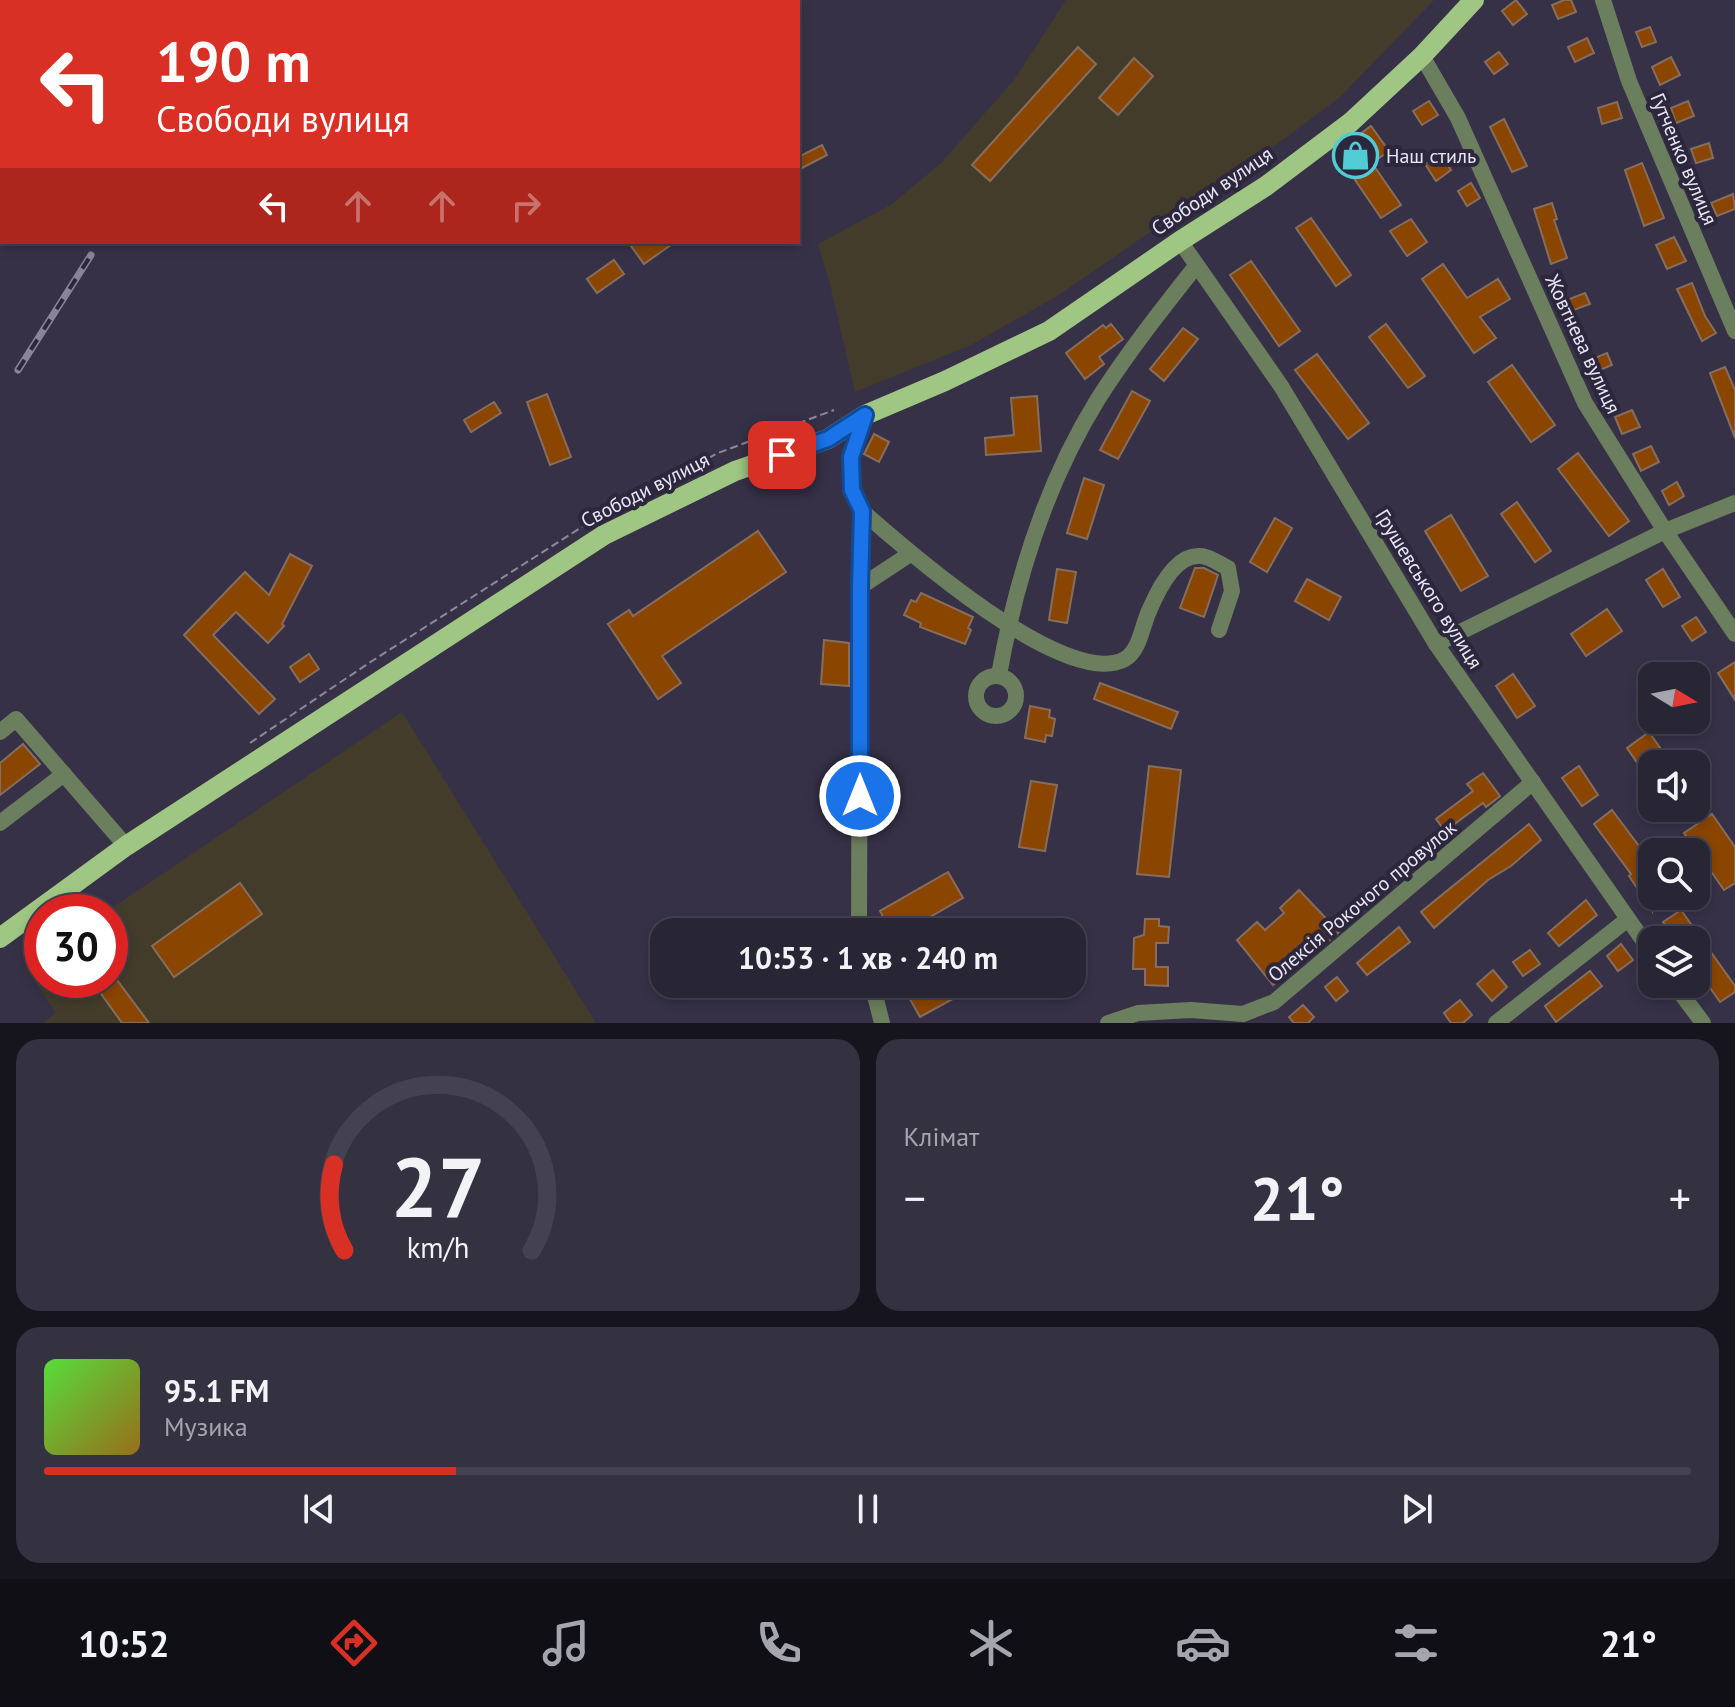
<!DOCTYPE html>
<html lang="uk">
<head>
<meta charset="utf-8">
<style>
  :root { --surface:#282535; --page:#343141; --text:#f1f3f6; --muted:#a5a5ad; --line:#444250; --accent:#d93025 }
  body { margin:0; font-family:"PT Sans",sans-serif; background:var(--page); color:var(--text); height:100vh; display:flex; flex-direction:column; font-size:30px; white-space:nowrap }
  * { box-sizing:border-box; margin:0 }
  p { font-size:26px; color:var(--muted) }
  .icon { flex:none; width:44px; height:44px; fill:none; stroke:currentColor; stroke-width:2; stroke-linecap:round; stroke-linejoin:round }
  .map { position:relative; height:1023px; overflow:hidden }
  .drawer { display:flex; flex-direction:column; gap:16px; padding:16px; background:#16141d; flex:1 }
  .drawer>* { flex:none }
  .guide { position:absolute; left:0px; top:0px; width:800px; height:244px; box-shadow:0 4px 12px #0003,0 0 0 2px var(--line); background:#d93025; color:#fff; overflow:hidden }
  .needle { width:52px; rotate:100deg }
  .controls { position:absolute; left:1638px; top:662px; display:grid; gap:16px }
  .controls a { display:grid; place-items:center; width:72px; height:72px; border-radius:16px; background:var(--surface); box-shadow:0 4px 12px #0003,0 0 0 2px var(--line); font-size:40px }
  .speed { position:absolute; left:24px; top:894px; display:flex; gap:16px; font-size:40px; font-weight:700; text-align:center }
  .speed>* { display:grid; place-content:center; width:104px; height:104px; border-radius:50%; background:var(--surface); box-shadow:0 4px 12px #0003,0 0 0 2px var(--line); line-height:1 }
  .speed .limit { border:12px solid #d22; background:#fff; color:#111 }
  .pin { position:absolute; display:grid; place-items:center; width:68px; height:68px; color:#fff; margin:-34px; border-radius:16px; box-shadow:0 4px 12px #0006 }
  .me { position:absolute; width:88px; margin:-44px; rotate:0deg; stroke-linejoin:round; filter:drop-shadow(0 0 6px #0008) }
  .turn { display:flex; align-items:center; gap:28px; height:168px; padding:0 24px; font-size:36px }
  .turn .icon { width:104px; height:104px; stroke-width:2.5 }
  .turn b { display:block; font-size:56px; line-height:68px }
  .lanes { display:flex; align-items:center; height:76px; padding:0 24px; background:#0003; justify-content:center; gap:40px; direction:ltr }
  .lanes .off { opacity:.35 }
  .big { font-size:60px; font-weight:800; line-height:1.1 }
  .drawer .widget { flex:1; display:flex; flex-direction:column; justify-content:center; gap:12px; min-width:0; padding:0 28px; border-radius:24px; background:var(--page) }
  .drawer .dial { align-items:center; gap:0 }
  .dial svg { height:208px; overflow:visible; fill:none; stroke:var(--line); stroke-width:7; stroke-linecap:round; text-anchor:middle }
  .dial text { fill:var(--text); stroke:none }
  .song { display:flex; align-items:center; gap:24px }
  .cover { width:96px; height:96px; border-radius:12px; background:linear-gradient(135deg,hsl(110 70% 55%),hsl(40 70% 35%)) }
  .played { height:8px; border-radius:4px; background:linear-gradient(90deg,var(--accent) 25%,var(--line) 25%) }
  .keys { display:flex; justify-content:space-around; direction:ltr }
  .heat { display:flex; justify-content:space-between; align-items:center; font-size:44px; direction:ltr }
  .drawer .tiles { flex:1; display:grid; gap:16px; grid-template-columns:1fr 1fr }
  .widget:last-child { grid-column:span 2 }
  .trip { position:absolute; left:650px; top:918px; width:436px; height:80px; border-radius:24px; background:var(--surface); box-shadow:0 4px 12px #0003,0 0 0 2px var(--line); font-weight:800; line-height:80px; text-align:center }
  .tab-bar { display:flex; height:128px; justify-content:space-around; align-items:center; background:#100f15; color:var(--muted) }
  .tab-bar .icon { width:56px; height:56px }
  .tab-bar .active { color:var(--accent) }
  .tab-bar b { font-size:36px; color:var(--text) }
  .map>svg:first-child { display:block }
  .industrial { fill:#433c2b }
  .building { fill:#8a4500; stroke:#866e5e; stroke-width:2 }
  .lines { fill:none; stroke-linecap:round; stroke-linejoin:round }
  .path { stroke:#8d899b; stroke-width:2; stroke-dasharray:8 4; stroke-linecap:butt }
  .minor { stroke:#6b7e5e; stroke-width:16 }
  .major { stroke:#9fc683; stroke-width:20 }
  .rail-casing { stroke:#898597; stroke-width:7 }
  .rail { stroke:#2c273c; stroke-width:4; stroke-dasharray:12; stroke-linecap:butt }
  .route-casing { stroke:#114b97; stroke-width:20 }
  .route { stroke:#1a73e8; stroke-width:14 }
  .labels { text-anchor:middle; stroke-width:8; stroke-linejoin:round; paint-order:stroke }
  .poi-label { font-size:20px; fill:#e9e6f4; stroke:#2c273c; text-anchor:start }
  .street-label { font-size:20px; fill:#e9e6f4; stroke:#2c273c }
</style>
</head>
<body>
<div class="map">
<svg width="1735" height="1023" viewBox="0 0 1735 1023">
  <rect width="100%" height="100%" fill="#363147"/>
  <g class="industrial">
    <path d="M1066,0H1434L1339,98L1269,150L1059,295L971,345L855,392L830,284L818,244L892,204L941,163L1014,80Z"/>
    <path d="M402,712L596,1023H43L56,1013L25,967L42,955V980H110V912H106Z"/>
  </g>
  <g class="building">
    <path d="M1516,0L1527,14L1513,25L1502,11Z"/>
    <path d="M1564,0H1571L1576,12L1558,19L1552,5Z"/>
    <path d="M1650,27L1656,42L1642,47L1636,32Z"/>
    <path d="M1587,38L1594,53L1575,62L1568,47Z"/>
    <path d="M1078,47L1096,64L990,181L972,165Z"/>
    <path d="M1499,52L1508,64L1494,74L1485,62Z"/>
    <path d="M1671,57L1680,75L1660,85L1652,67Z"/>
    <path d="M1134,58L1153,76L1118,115L1099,98Z"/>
    <path d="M1429,101L1438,115L1422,125L1413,111Z"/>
    <path d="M1688,101L1694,116L1676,123L1671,108Z"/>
    <path d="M1617,102L1622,118L1602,124L1598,108Z"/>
    <path d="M1504,119L1527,166L1512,172L1490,127Z"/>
    <path d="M1371,126L1389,151L1372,163L1401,205L1381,218L1336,152Z"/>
    <path d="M1709,143L1713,158L1696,163L1691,149Z"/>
    <path d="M822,145L827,155L798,170V157Z"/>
    <path d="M1440,154L1451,170L1436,181L1425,164Z"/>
    <path d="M1642,163L1664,218L1644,226L1625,170Z"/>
    <path d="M1471,183L1480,198L1467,206L1458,191Z"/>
    <path d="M1733,194L1735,209L1717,216L1711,203Z"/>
    <path d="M1552,203L1557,219L1554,220L1567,258L1551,264L1534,209Z"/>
    <path d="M1311,218L1351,275L1336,286L1296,228Z"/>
    <path d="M1411,219L1427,242L1407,256L1390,231Z"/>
    <path d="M1674,237L1686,261L1667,269L1656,245Z"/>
    <path d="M628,242H675L644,264Z"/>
    <path d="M614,260L624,274L597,293L587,279Z"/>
    <path d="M1251,261L1300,331L1279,346L1230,275Z"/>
    <path d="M1443,264L1467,298L1498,279L1510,299L1480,317L1496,338L1474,353L1422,279Z"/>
    <path d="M1692,283L1705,316L1716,333L1702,341L1677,289Z"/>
    <path d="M1585,293L1590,304L1571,311L1567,300Z"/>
    <path d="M1111,324L1123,339L1099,357L1104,364L1085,379L1066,353L1103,325L1106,328Z"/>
    <path d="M1386,324L1425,376L1408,388L1369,337Z"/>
    <path d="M1183,328L1198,339L1164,381L1150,369Z"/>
    <path d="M1607,353L1612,365L1595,372L1590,360Z"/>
    <path d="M1317,354L1369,423L1348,439L1295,370Z"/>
    <path d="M1512,365L1555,425L1531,442L1488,382Z"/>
    <path d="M1725,367L1735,390V438L1710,373Z"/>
    <path d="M1132,391L1150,401L1118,459L1100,450Z"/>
    <path d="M547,394L571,457L550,465L527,402Z"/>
    <path d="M1037,396L1041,451L986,455L985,438L1014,435L1011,398Z"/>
    <path d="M494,402L501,413L471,432L464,420Z"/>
    <path d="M1632,410L1640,427L1622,434L1615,417Z"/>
    <path d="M874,434L889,442L879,462L864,454Z"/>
    <path d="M1651,446L1659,462L1641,471L1633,454Z"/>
    <path d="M1578,453L1629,521L1609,536L1558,469Z"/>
    <path d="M1084,478L1104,485L1087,539L1067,533Z"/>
    <path d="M1677,482L1684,496L1669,505L1662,491Z"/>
    <path d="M1517,502L1551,551L1535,562L1501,514Z"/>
    <path d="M1451,515L1488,576L1461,591L1425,531Z"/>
    <path d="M1275,518L1292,528L1267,572L1250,562Z"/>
    <path d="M758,531L786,572L662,656L681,683L658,699L608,624L629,610L633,616Z"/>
    <path d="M290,554L312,566L282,624L284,626L268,643L236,612L213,635L275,699L259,714L184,635L245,572L269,595Z"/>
    <path d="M1195,568H1204L1218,575L1204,617L1180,608Z"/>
    <path d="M1057,569L1076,572L1067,623L1049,620Z"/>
    <path d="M1663,569L1680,597L1663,607L1646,580Z"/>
    <path d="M1307,579L1341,597L1329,620L1295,601Z"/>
    <path d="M921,593L973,617L968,628L971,630L965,644L920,627L921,623L904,615L911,600L916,602Z"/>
    <path d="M1607,609L1622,631L1586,656L1571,634Z"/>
    <path d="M1696,617L1706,632L1692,641L1682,626Z"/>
    <path d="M824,640L849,643V686L821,684Z"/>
    <path d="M309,654L319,669L300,682L290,667Z"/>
    <path d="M1735,662V700L1718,673Z"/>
    <path d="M1513,674L1535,706L1517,718L1496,686Z"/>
    <path d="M1100,683L1178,712L1171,729L1094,699Z"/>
    <path d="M1030,706L1050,710L1049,717L1055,719L1052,736L1046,735L1045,742L1025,738Z"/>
    <path d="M1649,732L1663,752L1640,767L1627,748Z"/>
    <path d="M23,744L40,764L0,795V763Z"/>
    <path d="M1149,766L1181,770L1169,877L1137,874Z"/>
    <path d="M1579,766L1598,795L1582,806L1562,778Z"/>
    <path d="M1483,773L1500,796L1486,807L1483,803L1445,831L1436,819L1473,791L1467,784Z"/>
    <path d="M1031,781L1057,785L1045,851L1019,847Z"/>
    <path d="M1612,810L1642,850L1639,852L1652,871V911L1629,876L1631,874L1594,824Z"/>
    <path d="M1712,814L1735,847V883L1724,890L1684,833Z"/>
    <path d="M1529,824L1541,840L1511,866L1488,880L1434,928L1421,912Z"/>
    <path d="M948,872L963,898L904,932H891L880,911Z"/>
    <path d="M240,883L262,914L174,977L152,946Z"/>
    <path d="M1299,890L1339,932L1324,945L1315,934L1309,940L1308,938L1280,963L1288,972L1273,985L1237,940L1257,922L1265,930L1284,913L1280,908Z"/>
    <path d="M1586,900L1597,915L1559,946L1548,933Z"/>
    <path d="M1681,910L1735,986V992L1720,1002L1696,968V940H1676L1663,922Z"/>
    <path d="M1145,919H1159V926L1169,927L1168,943H1156V967H1168V986L1145,985V969H1133L1134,938L1144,935Z"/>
    <path d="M1399,927L1410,942L1367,975L1357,963Z"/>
    <path d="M1621,944L1633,960L1618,971L1607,956Z"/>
    <path d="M1530,950L1540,964L1523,976L1513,962Z"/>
    <path d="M1493,970L1507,987L1492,1001L1477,984Z"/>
    <path d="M1590,971L1602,986L1556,1022L1545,1006Z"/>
    <path d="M1337,977L1348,991L1336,1001L1325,987Z"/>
    <path d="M99,980H117L149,1023H122L94,984Z"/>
    <path d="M921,984H980L920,1017L906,992Z"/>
    <path d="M1460,1000L1472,1015L1463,1023H1451L1444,1013Z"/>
    <path d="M1303,1005L1314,1017L1308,1023H1294L1289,1017Z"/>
  </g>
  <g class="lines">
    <path class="path" d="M250,743L372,661L596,518L718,453L834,410"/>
    <g class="minor">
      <path d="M1603,0L1629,81L1735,331"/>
      <path d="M1422,56L1458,118L1585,403L1665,531L1735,634"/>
      <path d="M1180,241L1281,386L1436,644L1652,953"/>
      <path d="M862,511C905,549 1067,691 1125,659C1140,650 1142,626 1149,611C1157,592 1175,554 1200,556C1209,556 1220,564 1228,568L1232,591L1219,630"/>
      <path d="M860,587L910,554"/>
      <path d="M1436,644L1665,531L1735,503"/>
      <path d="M999,675C1016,579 1046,483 1098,399C1128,352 1162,309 1196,266"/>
      <circle cx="996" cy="696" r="20"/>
      <path d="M0,732L16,719L126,846"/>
      <path d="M0,823L64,774"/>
      <path d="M859,932L860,587L862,511L852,490L851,457L865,415"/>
      <path d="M872,984L882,1023"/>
      <path d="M1674,984L1703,1023"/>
      <path d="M1108,1023L1138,1013L1191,1010L1243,1014L1274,1002L1533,782"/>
      <path d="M1496,1023L1628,919"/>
    </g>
    <path class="major" d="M0,938L126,846L604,535L735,471L828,439L865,415L945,381L1049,331L1180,241L1266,186L1351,122L1422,56L1474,0"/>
    <defs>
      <path id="rail" d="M18,370L91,255"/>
    </defs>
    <use href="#rail" class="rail-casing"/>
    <use href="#rail" class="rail"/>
  </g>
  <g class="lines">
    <defs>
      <path id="route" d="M782,455L828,439L865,415L851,457L852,490L862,511L860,587V796"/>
    </defs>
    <use href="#route" class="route-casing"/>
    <use href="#route" class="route"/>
  </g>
  <defs>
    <symbol id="shop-ring" viewBox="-11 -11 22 22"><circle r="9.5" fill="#2c273c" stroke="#51ccd4" stroke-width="1.5"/><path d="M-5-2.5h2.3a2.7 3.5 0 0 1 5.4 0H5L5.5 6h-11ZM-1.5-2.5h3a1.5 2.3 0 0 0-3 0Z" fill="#51ccd4"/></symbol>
  </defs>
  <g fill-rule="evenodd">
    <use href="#shop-ring" x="1330" y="130" width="51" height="51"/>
  </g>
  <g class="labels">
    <g class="poi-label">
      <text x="1386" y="163">Наш стиль</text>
    </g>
    <g class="street-label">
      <text transform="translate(1684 159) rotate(67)" y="7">Гутченко вулиця</text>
      <text transform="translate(1212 191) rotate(-34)" y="7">Свободи вулиця</text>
      <text transform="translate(1583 344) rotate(65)" y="7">Жовтнева вулиця</text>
      <text transform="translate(645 490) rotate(-27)" y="7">Свободи вулиця</text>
      <text transform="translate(1429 589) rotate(58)" y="7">Грушевського вулиця</text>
      <text transform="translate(1362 901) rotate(-40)" y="7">Олексія Рокочого провулок</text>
    </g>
  </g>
</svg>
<div class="controls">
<a><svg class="needle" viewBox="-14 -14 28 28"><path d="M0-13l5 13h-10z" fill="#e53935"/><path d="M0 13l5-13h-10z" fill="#a5a5ad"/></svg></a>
<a><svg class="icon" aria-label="sound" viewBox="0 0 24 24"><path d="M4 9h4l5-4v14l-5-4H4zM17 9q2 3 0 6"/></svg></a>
<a><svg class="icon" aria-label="search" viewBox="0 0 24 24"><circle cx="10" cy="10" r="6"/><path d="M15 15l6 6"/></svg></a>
<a><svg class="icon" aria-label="layers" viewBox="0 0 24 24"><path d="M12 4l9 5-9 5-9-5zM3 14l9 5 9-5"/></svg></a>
</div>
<div class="speed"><div class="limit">30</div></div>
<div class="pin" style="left:782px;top:455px;background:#d93025"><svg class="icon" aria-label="arrive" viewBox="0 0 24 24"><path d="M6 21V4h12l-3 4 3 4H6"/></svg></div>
<svg class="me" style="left:860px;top:796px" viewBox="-20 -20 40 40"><circle r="17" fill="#1a73e8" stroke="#fff" stroke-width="3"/><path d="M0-11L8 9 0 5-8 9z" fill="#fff"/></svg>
<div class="trip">10:53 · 1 хв · 240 m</div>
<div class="guide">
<div class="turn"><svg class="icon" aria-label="left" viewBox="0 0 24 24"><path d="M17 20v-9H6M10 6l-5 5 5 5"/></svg><div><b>190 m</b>Свободи вулиця</div></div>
<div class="lanes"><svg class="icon" aria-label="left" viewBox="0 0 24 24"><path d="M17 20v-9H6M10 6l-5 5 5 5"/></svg><svg class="icon off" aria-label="ahead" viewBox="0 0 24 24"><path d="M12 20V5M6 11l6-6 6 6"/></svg><svg class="icon off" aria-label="ahead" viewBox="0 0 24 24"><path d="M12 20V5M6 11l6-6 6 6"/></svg><svg class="icon off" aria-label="right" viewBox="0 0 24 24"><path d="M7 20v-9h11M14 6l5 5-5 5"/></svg></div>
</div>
</div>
<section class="drawer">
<div class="tiles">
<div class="widget dial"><svg viewBox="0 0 100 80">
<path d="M14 69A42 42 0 1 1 86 69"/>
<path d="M14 69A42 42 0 0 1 10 36" stroke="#d93025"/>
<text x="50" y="56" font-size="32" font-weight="700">27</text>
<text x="50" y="72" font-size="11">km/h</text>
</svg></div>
<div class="widget"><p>Клімат</p>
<div class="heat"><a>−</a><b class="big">21°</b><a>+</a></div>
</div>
<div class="widget">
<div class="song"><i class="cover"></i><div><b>95.1 FM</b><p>Музика</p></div></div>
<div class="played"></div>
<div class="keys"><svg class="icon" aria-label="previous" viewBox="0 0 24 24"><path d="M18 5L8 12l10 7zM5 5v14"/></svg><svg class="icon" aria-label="pause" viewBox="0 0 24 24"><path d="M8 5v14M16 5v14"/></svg><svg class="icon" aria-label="next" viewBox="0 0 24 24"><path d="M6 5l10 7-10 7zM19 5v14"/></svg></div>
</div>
</div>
</section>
<nav class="tab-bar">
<b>10:52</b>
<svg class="icon active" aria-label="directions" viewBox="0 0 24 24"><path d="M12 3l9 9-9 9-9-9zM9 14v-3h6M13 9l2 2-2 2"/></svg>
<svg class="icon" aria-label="music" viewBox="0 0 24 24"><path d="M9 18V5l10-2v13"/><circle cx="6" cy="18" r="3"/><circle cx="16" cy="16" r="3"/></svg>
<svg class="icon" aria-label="phone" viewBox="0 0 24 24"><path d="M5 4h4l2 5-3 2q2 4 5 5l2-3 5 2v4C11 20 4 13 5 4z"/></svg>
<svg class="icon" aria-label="climate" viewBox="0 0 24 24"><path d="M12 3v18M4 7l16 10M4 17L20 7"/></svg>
<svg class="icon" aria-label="car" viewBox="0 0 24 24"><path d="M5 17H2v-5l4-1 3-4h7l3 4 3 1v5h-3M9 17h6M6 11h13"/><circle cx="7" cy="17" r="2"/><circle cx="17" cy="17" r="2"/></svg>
<svg class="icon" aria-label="filters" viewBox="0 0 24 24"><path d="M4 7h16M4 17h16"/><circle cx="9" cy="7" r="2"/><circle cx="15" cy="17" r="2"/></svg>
<b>21°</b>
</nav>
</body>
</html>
